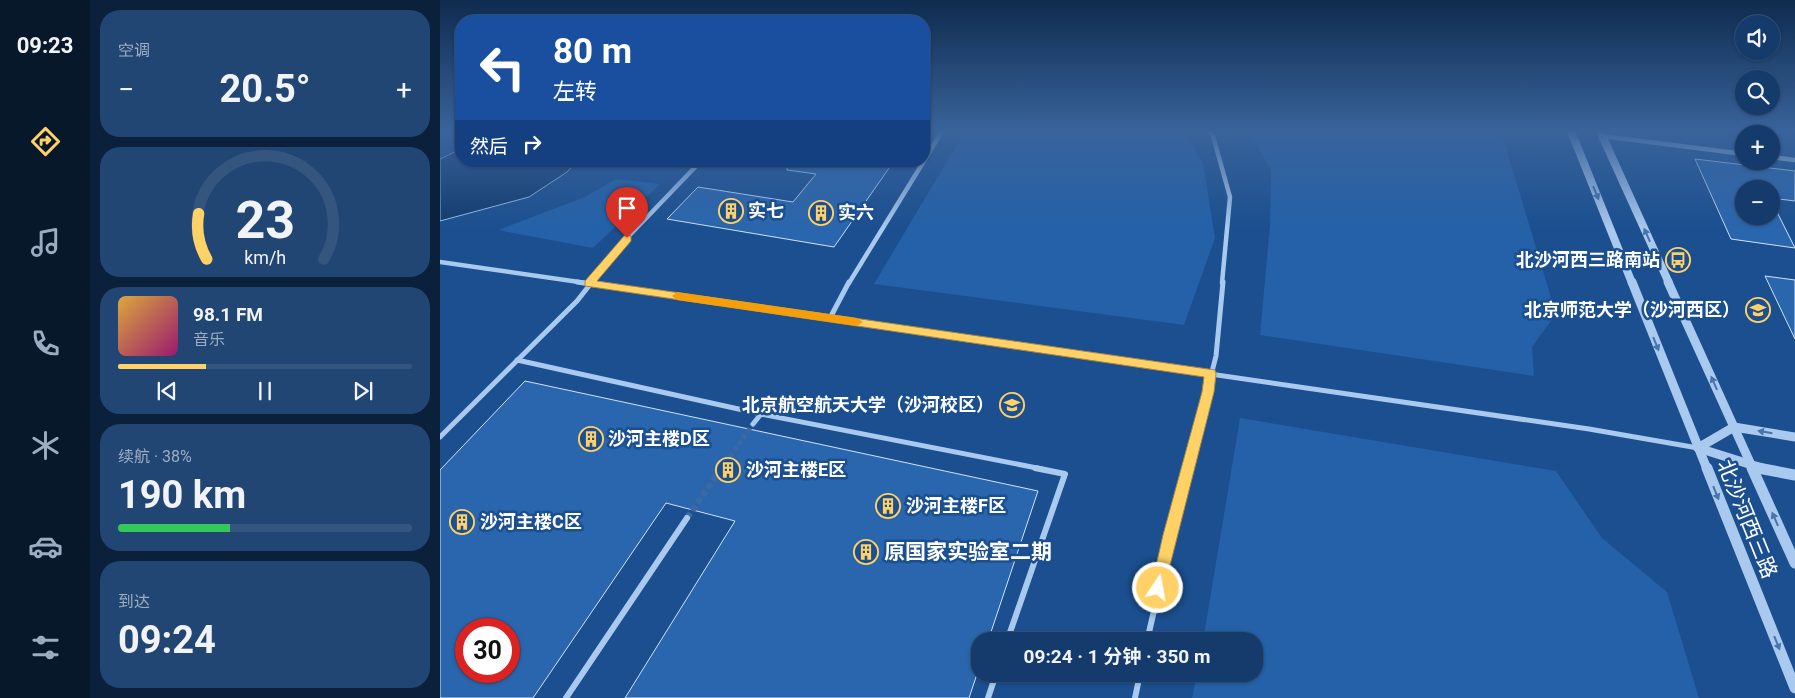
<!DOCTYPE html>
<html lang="zh">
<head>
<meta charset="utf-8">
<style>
  :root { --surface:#143b6b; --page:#214673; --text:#f1f3f6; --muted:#9dadc1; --line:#33557e; --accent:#ffd166 }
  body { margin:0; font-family:Roboto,"Noto Sans SC",sans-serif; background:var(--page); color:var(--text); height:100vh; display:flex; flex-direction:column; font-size:19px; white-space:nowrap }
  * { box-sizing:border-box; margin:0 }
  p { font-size:16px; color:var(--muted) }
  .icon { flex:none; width:28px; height:28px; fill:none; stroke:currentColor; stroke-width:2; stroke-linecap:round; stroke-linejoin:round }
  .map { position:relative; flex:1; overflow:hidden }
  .details { display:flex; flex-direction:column; gap:10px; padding:10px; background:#0b203b; width:350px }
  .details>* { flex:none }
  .guide { position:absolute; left:15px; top:15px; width:475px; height:152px; border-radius:20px; box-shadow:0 1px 4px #0004,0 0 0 1px var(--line); background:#1a4fa0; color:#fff; overflow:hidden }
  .controls { position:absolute; left:1295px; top:15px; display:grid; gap:10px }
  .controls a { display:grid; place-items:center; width:45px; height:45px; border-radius:50%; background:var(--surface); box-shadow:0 1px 4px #0004,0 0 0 1px var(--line); font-size:25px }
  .speed { position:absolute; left:15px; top:618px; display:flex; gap:10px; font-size:25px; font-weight:700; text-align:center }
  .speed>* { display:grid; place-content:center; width:65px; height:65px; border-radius:50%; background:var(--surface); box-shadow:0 1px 4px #0004,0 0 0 1px var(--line); line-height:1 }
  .speed .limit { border:8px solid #d22; background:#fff; color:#111 }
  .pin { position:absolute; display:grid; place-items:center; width:42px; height:42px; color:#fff; margin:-51px -21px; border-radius:50% 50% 50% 0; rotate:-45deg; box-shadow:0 0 5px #0007 }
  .pin .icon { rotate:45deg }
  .me { position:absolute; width:55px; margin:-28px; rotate:12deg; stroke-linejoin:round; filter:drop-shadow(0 0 4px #0008) }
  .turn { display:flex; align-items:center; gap:18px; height:105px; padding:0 15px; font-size:22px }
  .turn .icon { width:65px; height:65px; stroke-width:2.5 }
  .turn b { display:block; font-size:35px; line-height:42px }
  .then { display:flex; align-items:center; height:48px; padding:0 15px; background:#0003; gap:10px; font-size:19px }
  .big { font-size:38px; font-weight:700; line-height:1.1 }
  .details .widget { flex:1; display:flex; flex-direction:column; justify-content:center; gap:8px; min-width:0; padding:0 18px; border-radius:20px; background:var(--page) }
  .details .dial { align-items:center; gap:0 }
  .dial svg { height:130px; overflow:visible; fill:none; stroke:var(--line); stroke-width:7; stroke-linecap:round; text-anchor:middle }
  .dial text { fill:var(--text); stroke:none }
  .song { display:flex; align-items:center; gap:15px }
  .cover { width:60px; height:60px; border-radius:8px; background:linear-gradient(135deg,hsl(40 70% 55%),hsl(320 70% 35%)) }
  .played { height:5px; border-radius:2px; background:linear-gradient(90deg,var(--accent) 30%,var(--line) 30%) }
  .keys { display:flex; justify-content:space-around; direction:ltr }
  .heat { display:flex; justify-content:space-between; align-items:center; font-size:28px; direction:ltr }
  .charge { height:8px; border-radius:4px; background:linear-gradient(90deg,#34c759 38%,var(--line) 0) }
  .trip { position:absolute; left:531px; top:632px; width:292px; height:50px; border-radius:20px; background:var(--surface); box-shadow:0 1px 4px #0004,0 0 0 1px var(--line); font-weight:700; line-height:50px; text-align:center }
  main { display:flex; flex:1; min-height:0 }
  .tabs { display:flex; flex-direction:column; width:90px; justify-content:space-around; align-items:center; background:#08182b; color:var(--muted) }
  .tabs .icon { width:35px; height:35px }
  .tabs .active { color:var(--accent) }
  .tabs b { font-size:22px; color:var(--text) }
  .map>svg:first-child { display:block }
  .green { fill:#2461a8 }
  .water { fill:#123a6d; stroke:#9cc4f0 }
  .building { fill:#2a66ad; stroke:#cfe3fa; fill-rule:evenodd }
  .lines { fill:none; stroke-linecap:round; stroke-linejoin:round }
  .minor-tunnel-far1 { stroke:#3d69a0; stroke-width:5; stroke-dasharray:5 2.5; stroke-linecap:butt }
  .minor-tunnel { stroke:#3d69a0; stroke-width:6; stroke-dasharray:6 3; stroke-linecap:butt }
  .minor-far2 { stroke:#a9c9ee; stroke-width:4.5 }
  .minor-far1 { stroke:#a9c9ee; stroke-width:5 }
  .minor { stroke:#a9c9ee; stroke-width:6 }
  .tertiary-far2 { stroke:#a9c9ee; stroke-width:8 }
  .tertiary-far1 { stroke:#a9c9ee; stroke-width:9 }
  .tertiary { stroke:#a9c9ee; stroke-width:11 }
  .oneway { fill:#4674ac }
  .route { fill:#ffd166; stroke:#a68842 }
  .slow { fill:#f59e0b }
  .labels { text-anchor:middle; stroke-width:5; stroke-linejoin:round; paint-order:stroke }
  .poi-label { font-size:18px; font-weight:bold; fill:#fff; stroke:#1b4f8f; text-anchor:start }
  .near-street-label { font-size:21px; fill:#fff; stroke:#1b4f8f }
  .near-poi-label { font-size:21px; font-weight:bold; fill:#fff; stroke:#1b4f8f; text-anchor:start }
</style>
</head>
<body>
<main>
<nav class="tabs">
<b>09:23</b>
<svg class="icon active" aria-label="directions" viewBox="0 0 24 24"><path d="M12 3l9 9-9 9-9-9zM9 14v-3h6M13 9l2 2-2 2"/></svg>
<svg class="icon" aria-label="music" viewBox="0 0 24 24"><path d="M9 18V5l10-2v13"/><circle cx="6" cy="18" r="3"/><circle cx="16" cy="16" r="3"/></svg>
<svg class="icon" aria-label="phone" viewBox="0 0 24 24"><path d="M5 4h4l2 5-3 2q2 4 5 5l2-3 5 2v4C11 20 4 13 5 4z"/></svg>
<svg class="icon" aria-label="climate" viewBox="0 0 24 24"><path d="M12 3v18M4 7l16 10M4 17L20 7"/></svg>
<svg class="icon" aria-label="car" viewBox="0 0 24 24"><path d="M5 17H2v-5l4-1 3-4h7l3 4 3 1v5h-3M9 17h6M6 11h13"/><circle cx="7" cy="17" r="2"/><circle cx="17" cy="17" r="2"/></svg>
<svg class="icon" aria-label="filters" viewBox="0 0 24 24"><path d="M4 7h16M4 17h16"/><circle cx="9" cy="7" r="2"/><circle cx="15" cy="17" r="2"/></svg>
</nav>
<section class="details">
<div class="widget"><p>空调</p>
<div class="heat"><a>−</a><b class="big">20.5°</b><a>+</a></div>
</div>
<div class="widget dial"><svg viewBox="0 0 100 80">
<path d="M14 69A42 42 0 1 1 86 69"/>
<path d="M14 69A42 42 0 0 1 9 41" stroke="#ffd166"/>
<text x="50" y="56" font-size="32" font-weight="700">23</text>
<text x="50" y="72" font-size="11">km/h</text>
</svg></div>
<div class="widget">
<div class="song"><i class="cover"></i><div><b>98.1 FM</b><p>音乐</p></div></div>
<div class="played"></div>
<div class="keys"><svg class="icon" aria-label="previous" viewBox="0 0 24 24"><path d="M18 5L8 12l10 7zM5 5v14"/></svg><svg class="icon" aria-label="pause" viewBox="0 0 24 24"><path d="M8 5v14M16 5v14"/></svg><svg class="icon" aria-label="next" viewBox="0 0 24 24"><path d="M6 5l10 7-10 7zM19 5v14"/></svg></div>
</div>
<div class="widget"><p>续航 · 38%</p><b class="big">190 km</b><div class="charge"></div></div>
<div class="widget"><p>到达</p><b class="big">09:24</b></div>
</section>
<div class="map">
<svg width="1355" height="698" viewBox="0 0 1355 698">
  <rect width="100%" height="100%" fill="#1b4f8f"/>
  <g class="green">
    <path d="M525,131H744L763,163L775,238L744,325L434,284Z"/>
    <path d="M808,131H1061L1116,314L1092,347L1094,376L820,335L830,225L831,170Z"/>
    <path d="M176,179L220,184L153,248L58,230L145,197Z"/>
    <path d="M800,418L1116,471L1162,538L1227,592L1259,698H752L757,674H815V641H763Z"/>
  </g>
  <path class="water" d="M21,149V161H137L127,172L89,197L0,221V159Z"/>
  <g class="building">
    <path d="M1255,159L1355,171V201L1331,198V189H1304V216H1331V200L1355,248L1291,239Z"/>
    <path d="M347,161H454L394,247L227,219L258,187L353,202L376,174L347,170Z"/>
    <path d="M1325,276L1355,280V339Z"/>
    <path d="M85,381L598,491L548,641H540V665L529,698H185L295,521L226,503L93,698H0V470ZM26,629H69V671H26Z"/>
  </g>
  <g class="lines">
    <path class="minor-tunnel-far1" d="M281,469L313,424"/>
    <path class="minor-tunnel" d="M247,518L282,468"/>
    <g class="minor-far2">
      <path d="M769,131L773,136L790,197L782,283"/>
      <path d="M1162,136L1304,154"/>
      <path d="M1331,157L1355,160"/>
      <path d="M484,161L502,131"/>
      <path d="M0,262L146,283"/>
      <path d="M151,283L187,238L261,161"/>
      <path d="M409,283L484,161"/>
    </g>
    <g class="minor-far1">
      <path d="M137,282L1149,429L1258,448"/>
      <path d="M390,318L409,282"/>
      <path d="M77,360L321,414"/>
      <path d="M313,424L321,414L602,469"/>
      <path d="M0,437L137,301L152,282"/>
      <path d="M747,469L776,356L783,282"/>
    </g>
    <g class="minor">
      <path d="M567,641L625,474L595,468"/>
      <path d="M707,641L747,468"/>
      <path d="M126,698L247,518"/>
      <path d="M548,698L556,674"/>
      <path d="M695,698L700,674"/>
    </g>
    <g class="tertiary-far2">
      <path d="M1131,131L1192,283"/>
      <path d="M1160,131L1229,283"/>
    </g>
    <g class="tertiary-far1">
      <path d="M1192,282L1267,469"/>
      <path d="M1228,282L1313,469"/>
      <path d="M1258,448L1294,427L1355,437"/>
      <path d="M1258,448L1325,469"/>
    </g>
    <g class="tertiary">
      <path d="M1267,468L1355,688"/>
      <path d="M1312,468L1355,563"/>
      <path d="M1318,468L1355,475"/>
    </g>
  </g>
  <defs><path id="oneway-solid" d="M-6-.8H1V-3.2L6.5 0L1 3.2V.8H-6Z" transform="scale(1.25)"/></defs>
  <g class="oneway">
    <use href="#oneway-solid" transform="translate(1156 193) rotate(68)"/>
    <use href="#oneway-solid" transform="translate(1207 235) rotate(-114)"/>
    <use href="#oneway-solid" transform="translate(1216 344) rotate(68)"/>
    <use href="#oneway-solid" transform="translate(1274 383) rotate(-114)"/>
    <use href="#oneway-solid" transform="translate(1325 432) rotate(-171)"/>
    <use href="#oneway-solid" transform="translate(1276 493) rotate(68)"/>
    <use href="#oneway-solid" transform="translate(1335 519) rotate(-114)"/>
    <use href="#oneway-solid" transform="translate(1337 643) rotate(68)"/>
  </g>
  <linearGradient id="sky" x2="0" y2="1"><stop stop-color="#0f2b4f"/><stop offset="0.57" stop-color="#39639b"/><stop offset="1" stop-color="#39639b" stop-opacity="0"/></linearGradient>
  <rect width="1355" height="229" fill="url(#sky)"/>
  <path class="route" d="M187,235L191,236V241L157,281L775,370L776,374L774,392L723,593L718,595L713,593L711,588L723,535L762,392L764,377L145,286V281L184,236Z"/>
  <path class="slow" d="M237,292L417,318L423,322L417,326L237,300L232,296Z"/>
  <defs>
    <symbol id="building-ring" viewBox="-11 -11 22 22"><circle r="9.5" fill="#1b4f8f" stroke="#ffd166" stroke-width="1.5"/><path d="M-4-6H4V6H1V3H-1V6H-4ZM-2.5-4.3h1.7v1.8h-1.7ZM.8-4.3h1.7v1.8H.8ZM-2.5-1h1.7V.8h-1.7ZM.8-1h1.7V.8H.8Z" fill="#ffd166"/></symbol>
    <symbol id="bus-ring" viewBox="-11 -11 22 22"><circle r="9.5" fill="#1b4f8f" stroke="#ffd166" stroke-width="1.5"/><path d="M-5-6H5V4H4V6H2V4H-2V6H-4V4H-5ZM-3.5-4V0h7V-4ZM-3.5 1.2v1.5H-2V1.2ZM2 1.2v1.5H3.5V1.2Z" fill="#ffd166"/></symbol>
    <symbol id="university-ring" viewBox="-11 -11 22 22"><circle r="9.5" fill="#1b4f8f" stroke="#ffd166" stroke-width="1.5"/><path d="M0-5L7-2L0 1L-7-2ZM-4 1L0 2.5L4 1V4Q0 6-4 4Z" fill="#ffd166"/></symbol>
  </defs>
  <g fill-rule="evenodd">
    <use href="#building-ring" x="277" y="197" width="28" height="28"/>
    <use href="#building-ring" x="367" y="199" width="28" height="28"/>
    <use href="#bus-ring" x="1224" y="246" width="28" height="28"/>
    <use href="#university-ring" x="1304" y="296" width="28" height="28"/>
    <use href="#university-ring" x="558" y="391" width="28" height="28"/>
    <use href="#building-ring" x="137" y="425" width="28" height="28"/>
    <use href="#building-ring" x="274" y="456" width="28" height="28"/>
    <use href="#building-ring" x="434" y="492" width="28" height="28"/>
    <use href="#building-ring" x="8" y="508" width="28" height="28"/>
    <use href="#building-ring" x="412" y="538" width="28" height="28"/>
  </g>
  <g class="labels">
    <g class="poi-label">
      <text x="308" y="217">实七</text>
      <text x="398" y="219">实六</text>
      <text x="1220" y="266" text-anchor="end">北沙河西三路南站</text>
      <text x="1300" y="316" text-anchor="end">北京师范大学（沙河西区）</text>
      <text x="554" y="411" text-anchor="end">北京航空航天大学（沙河校区）</text>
      <text x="168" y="445">沙河主楼D区</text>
      <text x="306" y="476">沙河主楼E区</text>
      <text x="466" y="512">沙河主楼F区</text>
      <text x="40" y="528">沙河主楼C区</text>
    </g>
    <g class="near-street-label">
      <text transform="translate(1307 519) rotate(68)" y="7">北沙河西三路</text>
    </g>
    <g class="near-poi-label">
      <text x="444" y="559">原国家实验室二期</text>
    </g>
  </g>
</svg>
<div class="controls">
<a><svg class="icon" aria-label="sound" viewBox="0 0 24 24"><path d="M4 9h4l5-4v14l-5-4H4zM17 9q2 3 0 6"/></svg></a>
<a><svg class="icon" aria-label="search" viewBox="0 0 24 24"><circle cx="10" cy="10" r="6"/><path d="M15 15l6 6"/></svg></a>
<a>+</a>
<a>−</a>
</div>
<div class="speed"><div class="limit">30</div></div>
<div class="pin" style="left:187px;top:238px;background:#d93025"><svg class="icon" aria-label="arrive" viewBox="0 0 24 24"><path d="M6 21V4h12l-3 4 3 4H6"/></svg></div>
<svg class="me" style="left:718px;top:588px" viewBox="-20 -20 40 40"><circle r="17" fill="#ffd166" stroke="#fff" stroke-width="3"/><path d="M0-11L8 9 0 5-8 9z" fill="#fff"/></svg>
<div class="trip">09:24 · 1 分钟 · 350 m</div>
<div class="guide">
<div class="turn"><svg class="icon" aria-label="left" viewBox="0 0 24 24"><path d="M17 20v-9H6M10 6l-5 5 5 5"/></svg><div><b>80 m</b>左转</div></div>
<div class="then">然后<svg class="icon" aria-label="right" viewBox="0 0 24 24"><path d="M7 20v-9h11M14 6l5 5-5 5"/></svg></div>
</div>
</div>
</main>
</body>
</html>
